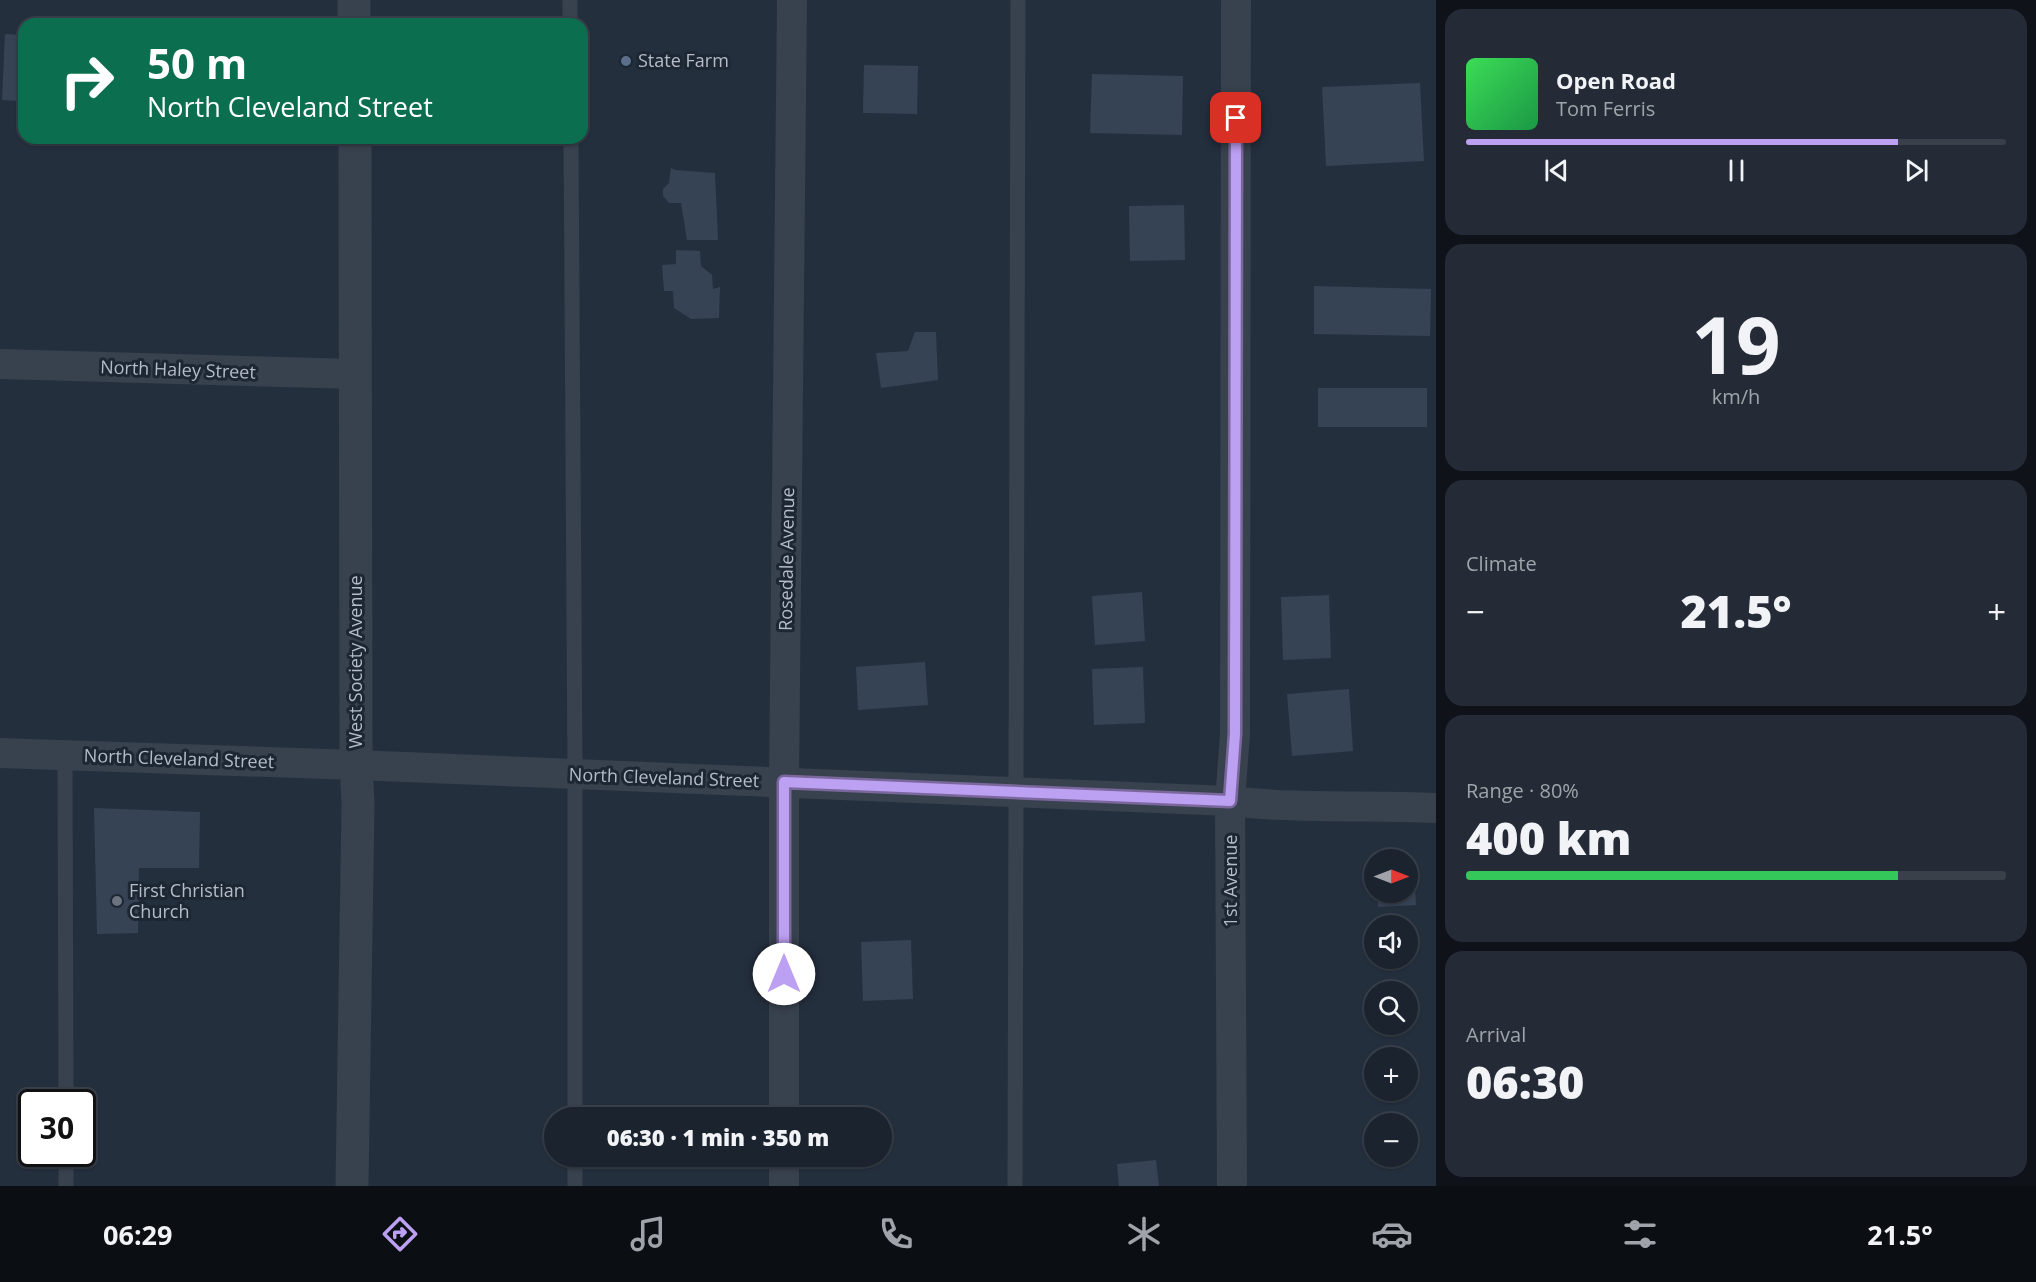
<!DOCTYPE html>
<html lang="en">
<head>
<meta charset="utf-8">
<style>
  :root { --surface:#1b232e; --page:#242b36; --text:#f1f3f6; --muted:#a0a4aa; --line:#39404a; --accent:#bca0f2 }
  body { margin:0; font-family:"Open Sans",sans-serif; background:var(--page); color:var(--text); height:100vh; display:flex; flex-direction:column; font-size:22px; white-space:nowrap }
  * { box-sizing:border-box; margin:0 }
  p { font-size:20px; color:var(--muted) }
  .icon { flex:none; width:33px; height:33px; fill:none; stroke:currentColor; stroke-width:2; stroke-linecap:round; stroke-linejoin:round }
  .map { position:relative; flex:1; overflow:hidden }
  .sheet { display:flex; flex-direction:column; gap:9px; padding:9px; background:#0f1319; width:600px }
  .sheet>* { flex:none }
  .top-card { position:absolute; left:18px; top:18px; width:570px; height:126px; border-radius:18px; box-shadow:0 2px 4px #0004,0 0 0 2px var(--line); background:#0b6e4f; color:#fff; overflow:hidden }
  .needle { width:39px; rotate:90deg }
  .buttons { position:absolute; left:1364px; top:849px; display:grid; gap:12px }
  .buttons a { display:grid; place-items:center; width:54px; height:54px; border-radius:50%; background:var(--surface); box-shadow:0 2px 4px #0004,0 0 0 2px var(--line); font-size:30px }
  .speed { position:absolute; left:18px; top:1089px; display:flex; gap:12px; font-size:30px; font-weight:700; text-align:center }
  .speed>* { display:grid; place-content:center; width:78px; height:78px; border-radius:50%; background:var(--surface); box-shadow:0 2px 4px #0004,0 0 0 2px var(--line); line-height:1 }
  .speed .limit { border:3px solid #111; border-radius:9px; background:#fff; color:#111 }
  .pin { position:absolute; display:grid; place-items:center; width:51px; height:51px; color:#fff; margin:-26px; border-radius:12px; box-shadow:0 3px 9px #0006 }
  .me { position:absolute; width:66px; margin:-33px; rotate:0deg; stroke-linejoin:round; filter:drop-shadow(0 0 4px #0008) }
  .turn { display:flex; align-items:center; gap:21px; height:126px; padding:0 30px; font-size:27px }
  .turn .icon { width:78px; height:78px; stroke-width:2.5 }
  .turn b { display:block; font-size:42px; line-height:51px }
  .big { font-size:45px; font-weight:800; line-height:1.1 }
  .sheet .tile { flex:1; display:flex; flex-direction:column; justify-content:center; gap:9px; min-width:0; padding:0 21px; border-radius:18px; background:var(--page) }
  .sheet .dial { align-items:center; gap:0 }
  .dial b { font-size:78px; line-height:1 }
  .song { display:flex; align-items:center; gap:18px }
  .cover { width:72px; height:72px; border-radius:9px; background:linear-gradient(135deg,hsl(130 70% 55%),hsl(140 70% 35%)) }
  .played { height:6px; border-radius:3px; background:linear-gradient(90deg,var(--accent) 80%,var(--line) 80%) }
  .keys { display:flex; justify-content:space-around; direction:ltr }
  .heat { display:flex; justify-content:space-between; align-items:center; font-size:33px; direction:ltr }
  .charge { height:9px; border-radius:4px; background:linear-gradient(90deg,#34c759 80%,var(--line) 0) }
  .trip { position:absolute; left:544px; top:1107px; width:348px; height:60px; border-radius:30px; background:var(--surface); box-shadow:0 2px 4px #0004,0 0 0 2px var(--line); font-weight:800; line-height:60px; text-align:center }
  .dock { display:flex; height:96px; justify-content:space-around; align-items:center; background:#0b0e12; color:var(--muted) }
  .dock .icon { width:42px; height:42px }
  .dock .on { color:var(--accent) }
  .dock b { font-size:27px; color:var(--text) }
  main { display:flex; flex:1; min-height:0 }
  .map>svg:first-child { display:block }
  .building { fill:#364354 }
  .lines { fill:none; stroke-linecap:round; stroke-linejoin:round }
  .service { stroke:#38414e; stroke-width:15 }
  .minor { stroke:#38414e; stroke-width:30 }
  .tertiary { stroke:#38414e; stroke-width:33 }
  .route-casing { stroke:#7a689d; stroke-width:15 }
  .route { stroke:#bca0f2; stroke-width:10 }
  .service-dot { fill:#5c6f8a; stroke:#1d2633; stroke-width:2 }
  .worship-dot { fill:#6b7280; stroke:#1d2633; stroke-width:2 }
  .labels { text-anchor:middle; stroke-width:6; stroke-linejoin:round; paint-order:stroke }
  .poi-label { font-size:18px; fill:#b4bcc9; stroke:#1d2633; text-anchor:start }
  .street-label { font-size:18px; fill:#b4bcc9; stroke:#1d2633 }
</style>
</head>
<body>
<main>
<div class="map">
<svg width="1436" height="1186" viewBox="0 0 1436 1186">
  <rect width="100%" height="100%" fill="#242f3e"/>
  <g class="building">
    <path d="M5,34L24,35V95H19V101L2,100Z"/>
    <path d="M864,65L918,66L917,114L863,113Z"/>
    <path d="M1092,74L1183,76L1182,135L1090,133Z"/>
    <path d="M1420,83L1424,161L1326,166L1322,87Z"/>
    <path d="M671,168L675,170L715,173L718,240H687L681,203H669L663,196V189L669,183Z"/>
    <path d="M1184,205L1185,260L1130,261L1129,206Z"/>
    <path d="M676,250L700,251L701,266L712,275L713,289L720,287L719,318L691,319L674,308L673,291H664L662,265L676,264Z"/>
    <path d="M1314,286L1431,289L1430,336L1314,334Z"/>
    <path d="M915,332H936L938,380L881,388L876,353L908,351Z"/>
    <rect x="1318" y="388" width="109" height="39"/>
    <path d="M1142,592L1145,641L1095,645L1092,596Z"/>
    <path d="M1329,595L1331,658L1283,660L1281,597Z"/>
    <path d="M925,662L928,705L858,710L856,667Z"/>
    <path d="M1143,667L1145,723L1094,725L1092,669Z"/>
    <path d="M1349,689L1353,751L1292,756L1287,694Z"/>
    <path d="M94,808L200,812L199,868H139L138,933L97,934Z"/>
    <path d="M1414,870L1416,905L1378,907L1377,892H1407V871Z"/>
    <path d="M911,940L913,999L863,1001L861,942Z"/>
    <path d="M1156,1160L1159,1186H1119L1117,1164Z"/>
  </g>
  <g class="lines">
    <g class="service">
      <path d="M570,0V24"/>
      <path d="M571,138L575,775V1118"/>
      <path d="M65,755L66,1102"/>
      <path d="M66,1154V1186"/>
      <path d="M575,1186V1156"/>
      <path d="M1015,1186L1018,0"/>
    </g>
    <g class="minor">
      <path d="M0,364L356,374"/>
      <path d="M0,753L356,765L1230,801C1298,809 1367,805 1436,808"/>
      <path d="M784,1118V782L792,0"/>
      <path d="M784,1186V1156"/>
      <path d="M1232,1186L1230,801L1235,734L1236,0"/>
    </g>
    <g class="tertiary">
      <path d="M354,0V24"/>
      <path d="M352,1186L358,803L356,765L355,138"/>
    </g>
  </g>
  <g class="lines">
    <defs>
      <path id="route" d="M784,974V782L1230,801L1235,734L1236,118"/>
    </defs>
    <use href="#route" class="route-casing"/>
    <use href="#route" class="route"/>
  </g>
  <circle class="service-dot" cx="626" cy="61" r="6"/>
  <circle class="worship-dot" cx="117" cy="901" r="6"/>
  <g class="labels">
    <g class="poi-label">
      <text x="638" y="67">State Farm</text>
      <text x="129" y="897">First Christian<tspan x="129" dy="21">Church</tspan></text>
    </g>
    <g class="street-label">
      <text transform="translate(178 370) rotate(2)" y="6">North Haley Street</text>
      <text transform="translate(787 559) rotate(-89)" y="6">Rosedale Avenue</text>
      <text transform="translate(356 662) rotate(-90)" y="6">West Society Avenue</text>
      <text transform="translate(179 759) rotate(2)" y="6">North Cleveland Street</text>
      <text transform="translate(664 778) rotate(2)" y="6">North Cleveland Street</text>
      <text transform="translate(1231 881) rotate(-90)" y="6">1st Avenue</text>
    </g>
  </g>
</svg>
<div class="buttons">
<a><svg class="needle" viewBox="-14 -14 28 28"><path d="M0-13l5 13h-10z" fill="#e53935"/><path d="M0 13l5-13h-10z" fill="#a0a4aa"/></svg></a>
<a><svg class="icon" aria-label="sound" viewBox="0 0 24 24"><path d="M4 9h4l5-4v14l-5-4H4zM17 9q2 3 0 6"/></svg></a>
<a><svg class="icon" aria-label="search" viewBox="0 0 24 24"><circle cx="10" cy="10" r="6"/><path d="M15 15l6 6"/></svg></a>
<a>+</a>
<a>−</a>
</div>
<div class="speed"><div class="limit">30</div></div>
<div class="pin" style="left:1236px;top:118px;background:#d93025"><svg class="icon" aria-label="arrive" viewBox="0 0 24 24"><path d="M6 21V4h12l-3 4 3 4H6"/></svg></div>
<svg class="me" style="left:784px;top:974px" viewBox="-20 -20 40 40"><circle r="19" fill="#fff"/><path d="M0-13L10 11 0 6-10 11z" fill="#bca0f2"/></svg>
<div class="trip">06:30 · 1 min · 350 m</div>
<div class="top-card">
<div class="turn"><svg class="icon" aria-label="right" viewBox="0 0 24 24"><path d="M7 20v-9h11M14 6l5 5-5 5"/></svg><div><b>50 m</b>North Cleveland Street</div></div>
</div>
</div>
<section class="sheet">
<div class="tile">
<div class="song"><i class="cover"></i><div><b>Open Road</b><p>Tom Ferris</p></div></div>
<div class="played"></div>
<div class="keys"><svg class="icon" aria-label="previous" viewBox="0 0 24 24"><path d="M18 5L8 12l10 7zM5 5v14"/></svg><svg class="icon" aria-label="pause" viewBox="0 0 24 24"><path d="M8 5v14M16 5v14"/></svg><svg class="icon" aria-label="next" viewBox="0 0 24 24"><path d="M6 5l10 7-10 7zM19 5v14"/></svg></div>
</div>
<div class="tile dial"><b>19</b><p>km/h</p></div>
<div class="tile"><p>Climate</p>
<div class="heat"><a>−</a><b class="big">21.5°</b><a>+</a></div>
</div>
<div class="tile"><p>Range · 80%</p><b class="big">400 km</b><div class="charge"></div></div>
<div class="tile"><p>Arrival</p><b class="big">06:30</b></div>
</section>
</main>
<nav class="dock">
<b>06:29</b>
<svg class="icon on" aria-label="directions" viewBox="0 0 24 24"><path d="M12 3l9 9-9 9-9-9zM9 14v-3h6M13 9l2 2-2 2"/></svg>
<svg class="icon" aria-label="music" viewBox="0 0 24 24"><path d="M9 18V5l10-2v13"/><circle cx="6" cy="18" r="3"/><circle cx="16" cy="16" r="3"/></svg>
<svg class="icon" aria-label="phone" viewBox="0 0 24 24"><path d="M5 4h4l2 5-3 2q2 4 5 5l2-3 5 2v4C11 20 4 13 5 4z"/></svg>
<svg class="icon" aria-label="climate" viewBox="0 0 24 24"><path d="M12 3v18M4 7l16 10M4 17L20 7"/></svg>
<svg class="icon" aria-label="car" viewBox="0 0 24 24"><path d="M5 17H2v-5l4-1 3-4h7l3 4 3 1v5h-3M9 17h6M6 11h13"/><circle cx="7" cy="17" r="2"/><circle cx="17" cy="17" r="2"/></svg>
<svg class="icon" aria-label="filters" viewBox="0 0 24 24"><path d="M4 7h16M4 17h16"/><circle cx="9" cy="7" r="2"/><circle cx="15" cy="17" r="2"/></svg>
<b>21.5°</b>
</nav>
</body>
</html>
